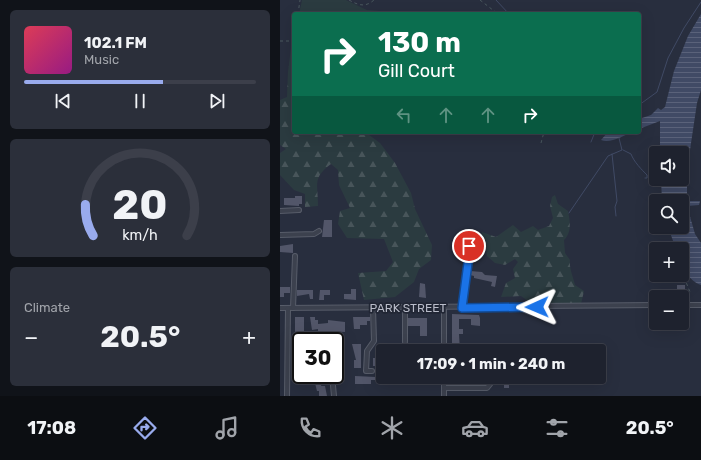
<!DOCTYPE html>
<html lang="en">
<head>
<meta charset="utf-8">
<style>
  :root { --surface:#1e222e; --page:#2b2f3a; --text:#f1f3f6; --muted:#a1a4aa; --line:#3c3f4a; --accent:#99abed }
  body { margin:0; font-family:Rubik,sans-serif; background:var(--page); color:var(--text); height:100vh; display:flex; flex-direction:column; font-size:15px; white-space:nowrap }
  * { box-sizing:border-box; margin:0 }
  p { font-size:13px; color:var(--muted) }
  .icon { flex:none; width:22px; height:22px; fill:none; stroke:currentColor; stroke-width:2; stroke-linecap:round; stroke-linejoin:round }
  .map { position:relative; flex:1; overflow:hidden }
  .panel { display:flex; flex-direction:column; gap:10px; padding:10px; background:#101319; width:280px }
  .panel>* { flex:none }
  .banner { position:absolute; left:12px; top:12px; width:349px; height:122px; border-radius:4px; box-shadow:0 4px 16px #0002,0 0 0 1px var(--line); background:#0b6e4f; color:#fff; overflow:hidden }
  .buttons { position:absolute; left:369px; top:146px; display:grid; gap:8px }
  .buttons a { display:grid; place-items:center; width:40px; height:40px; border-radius:4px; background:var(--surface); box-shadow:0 4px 16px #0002,0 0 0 1px var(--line); font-size:20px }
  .speed { position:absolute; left:12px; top:332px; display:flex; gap:8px; font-size:20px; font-weight:700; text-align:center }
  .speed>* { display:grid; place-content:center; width:52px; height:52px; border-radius:50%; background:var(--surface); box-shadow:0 4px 16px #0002,0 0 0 1px var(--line); line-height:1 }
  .speed .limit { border:2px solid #111; border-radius:6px; background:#fff; color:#111 }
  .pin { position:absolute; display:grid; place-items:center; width:34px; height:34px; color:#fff; margin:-17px; border:2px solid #fff; border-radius:50%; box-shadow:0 1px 4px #0007 }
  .me { position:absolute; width:44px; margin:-22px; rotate:269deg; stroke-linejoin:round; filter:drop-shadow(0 0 3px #0008) }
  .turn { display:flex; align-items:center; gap:14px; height:84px; padding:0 20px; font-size:18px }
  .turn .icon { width:52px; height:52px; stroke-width:2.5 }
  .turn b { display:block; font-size:28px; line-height:34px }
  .lanes { display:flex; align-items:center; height:38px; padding:0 20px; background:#0003; justify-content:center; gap:20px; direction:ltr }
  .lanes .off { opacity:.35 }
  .big { font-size:30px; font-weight:700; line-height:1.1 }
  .panel .widget { flex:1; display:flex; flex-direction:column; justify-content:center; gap:6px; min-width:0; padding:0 14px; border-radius:6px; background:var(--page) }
  .panel .dial { align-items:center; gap:0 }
  .dial svg { height:104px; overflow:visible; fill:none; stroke:var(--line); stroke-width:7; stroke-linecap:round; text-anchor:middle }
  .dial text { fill:var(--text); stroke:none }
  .song { display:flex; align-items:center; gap:12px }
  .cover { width:48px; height:48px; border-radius:6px; background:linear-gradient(135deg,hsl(350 70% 55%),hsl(310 70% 35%)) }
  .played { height:4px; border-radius:2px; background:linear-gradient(90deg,var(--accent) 60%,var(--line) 60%) }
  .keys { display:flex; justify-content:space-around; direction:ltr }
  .heat { display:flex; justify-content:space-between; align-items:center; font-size:22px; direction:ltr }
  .trip { position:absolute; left:96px; top:344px; width:230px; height:40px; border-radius:4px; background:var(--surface); box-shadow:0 4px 16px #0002,0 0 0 1px var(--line); font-weight:700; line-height:40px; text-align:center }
  .dock { display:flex; height:64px; justify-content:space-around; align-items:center; background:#0c0e12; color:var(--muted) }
  .dock .icon { width:28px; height:28px }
  .dock .selected { color:var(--accent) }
  .dock b { font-size:18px; color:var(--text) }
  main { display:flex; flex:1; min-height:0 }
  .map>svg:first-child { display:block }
  .grass { fill:#2b3b40 }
  .forest { fill:url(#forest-firs) }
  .water { fill:url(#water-rules) }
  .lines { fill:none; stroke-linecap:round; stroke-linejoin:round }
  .stream { stroke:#404a65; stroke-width:1 }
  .building { fill:#525669 }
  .minor-casing { stroke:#575c69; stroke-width:6 }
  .path { stroke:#4a585e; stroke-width:1; stroke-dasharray:3 3; stroke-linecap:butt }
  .minor { stroke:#3c414e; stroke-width:4 }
  .route-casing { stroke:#114b97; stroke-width:10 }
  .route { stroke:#1a73e8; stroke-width:7 }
  .labels { text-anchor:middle; stroke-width:3.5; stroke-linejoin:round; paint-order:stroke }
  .street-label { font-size:12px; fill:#b9bcc9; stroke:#212634 }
</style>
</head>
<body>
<main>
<section class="panel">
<div class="widget">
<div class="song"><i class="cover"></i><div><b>102.1 FM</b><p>Music</p></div></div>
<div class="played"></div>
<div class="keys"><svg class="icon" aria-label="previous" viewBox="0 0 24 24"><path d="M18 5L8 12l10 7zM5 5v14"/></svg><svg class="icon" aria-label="pause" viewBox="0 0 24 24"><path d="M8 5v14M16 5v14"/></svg><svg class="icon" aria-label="next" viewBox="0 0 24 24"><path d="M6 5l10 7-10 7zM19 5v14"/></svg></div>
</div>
<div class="widget dial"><svg viewBox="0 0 100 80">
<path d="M14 69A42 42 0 1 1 86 69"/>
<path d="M14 69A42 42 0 0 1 8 45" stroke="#99abed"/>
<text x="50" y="56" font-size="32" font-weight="700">20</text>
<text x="50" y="72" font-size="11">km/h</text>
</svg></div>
<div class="widget"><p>Climate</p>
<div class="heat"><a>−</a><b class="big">20.5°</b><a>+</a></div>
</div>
</section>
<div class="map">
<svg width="421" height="396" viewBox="0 0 421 396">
  <defs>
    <pattern id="forest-firs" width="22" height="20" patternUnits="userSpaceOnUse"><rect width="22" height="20" fill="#2b3b40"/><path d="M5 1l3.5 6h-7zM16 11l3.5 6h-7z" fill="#48555a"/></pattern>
    <pattern id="water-rules" width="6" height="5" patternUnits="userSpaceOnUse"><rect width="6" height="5" fill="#404a65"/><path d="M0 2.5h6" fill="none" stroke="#5a627a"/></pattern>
  </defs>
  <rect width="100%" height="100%" fill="#282e3e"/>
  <path class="grass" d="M22,0H66L87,10L101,11L95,14H19Z"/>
  <g class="forest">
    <path d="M11,48L14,49V132H85L100,143L115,163L131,193L135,209L152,245L151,260L139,269L134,282L115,297L84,300L78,273L106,271L113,262L104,239L67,238L58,224L60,211L70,208L59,185L58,170L51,164C32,178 38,184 38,206L25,207V194L14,190L0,175V153L6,149L0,145V100L7,97L8,72Z"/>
    <path d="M275,195L278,204L288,211C290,221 292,232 284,240L285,253L290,260C289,269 293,276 295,285L304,291L301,304H252L241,296L221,297L226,283L235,278L233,269L238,262L235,259L225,265L215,263L207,256L206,248L200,239L202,232L216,237L233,225L241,232L253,226L258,230L269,226L273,218L270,206L272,197Z"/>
  </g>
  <g class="water">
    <path d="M421,14V90L417,103L407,170V197L410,201H420L419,205L407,206L415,234L421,243V285C405,279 402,264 402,249H396L388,227H402V201H382L381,179H402V153H380V121L359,129V119L371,115L378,108L381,110L385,107L394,71L408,36Z"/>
    <path d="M328,132H352C343,136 330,144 321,140Z"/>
  </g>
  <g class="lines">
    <g class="stream">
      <path d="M216,0L229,14"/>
      <path d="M359,105L377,92L388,58L404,28L421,2"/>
      <path d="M311,142L315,132"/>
      <path d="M343,150L351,154C354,162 362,170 367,175V178H365"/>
      <path d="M332,154L337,201L335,207L336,216"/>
      <path d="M289,213L328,156L342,150L339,138"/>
    </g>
  </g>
  <g class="building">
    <path d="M15,196H22V204H19V206L4,205V198H15Z"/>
    <path d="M44,220H52V237H42Z"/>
    <path d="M13,244V253L0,252V246Z"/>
    <path d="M190,271L202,272L205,275L217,276L215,287L211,286L212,282L194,278V276L190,275Z"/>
    <path d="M140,283L145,284L146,298L139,297Z"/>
    <rect x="397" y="285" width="8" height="12"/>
    <path d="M0,287H10V293H4V297H0Z"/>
    <path d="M71,289H76V300L64,299V294H71Z"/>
    <path d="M17,290H33V299H30L29,294L17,296Z"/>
    <path d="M40,290H50V295H44V300H39Z"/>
    <path d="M172,314L199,315L200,318V326L191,325V319H179V329H183V334H179L180,351H172Z"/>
    <path d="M15,317H24V333L15,332Z"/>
    <path d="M30,317H35V320H38V324L48,323V320L65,322V332L45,331V333H38V329L32,330Z"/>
    <path d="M73,317H90V321H87V325H80V329H74Z"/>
    <path d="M128,318H147V336H140V326H128Z"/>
    <path d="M17,338H21V377H17L15,363L13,362L15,340Z"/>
    <path d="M72,344H81V368H74V360H76Z"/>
    <path d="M93,358H102L101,384H97V380H91V384H75V376L96,377L97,366H93Z"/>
    <path d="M179,377H187L188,384H172L173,380H179Z"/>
    <path d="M218,377H229V388H224V383H218Z"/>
    <path d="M35,383H42L41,386H45L47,396H39V391H37Z"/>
  </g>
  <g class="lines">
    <defs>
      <g id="minor">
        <path d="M0,211L19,210"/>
        <path d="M0,235L34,234L39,231"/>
        <path d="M402,305H421"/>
        <path d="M0,308L376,305"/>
        <path d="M13,308L15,256"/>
        <path d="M125,308V342"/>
        <path d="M182,308L190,248L182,241"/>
        <path d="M164,351V308"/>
        <path d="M92,371H86L87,351L94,341L93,308"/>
        <path d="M52,375L54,396"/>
        <path d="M164,377V396"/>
        <path d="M164,388H207L211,383V377"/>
        <path d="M7,396L8,308"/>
      </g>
    </defs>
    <use href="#minor" class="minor-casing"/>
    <g class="path">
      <path d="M69,0C78,5 85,8 94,0"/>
      <path d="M200,0L218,14"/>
      <path d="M18,14L20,0"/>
      <path d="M0,41H9L14,37"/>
      <path d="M261,143L264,132"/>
      <path d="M402,272L410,292L408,302"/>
    </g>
    <use href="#minor" class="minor"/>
  </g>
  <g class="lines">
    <defs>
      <path id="route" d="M189,246L190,248L182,308L257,307"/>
    </defs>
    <use href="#route" class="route-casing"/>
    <use href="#route" class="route"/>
  </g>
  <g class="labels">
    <g class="street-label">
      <text x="128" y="312">PARK STREET</text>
    </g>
  </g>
</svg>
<div class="buttons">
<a><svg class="icon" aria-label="sound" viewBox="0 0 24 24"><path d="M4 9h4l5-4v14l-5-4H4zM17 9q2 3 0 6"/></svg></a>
<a><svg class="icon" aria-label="search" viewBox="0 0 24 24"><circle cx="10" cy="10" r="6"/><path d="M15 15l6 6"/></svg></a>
<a>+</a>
<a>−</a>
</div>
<div class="speed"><div class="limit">30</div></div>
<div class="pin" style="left:189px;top:246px;background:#d93025"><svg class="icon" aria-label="arrive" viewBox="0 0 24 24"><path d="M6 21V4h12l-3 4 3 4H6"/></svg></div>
<svg class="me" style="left:257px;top:307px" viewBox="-20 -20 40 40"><path d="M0-17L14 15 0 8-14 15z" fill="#1a73e8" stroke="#fff" stroke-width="4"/></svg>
<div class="trip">17:09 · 1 min · 240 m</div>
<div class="banner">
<div class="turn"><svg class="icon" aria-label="right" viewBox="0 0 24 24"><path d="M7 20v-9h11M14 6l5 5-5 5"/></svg><div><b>130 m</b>Gill Court</div></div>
<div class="lanes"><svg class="icon off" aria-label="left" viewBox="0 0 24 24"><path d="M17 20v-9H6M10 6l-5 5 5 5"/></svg><svg class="icon off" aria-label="ahead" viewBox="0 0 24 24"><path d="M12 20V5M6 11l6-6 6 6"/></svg><svg class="icon off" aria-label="ahead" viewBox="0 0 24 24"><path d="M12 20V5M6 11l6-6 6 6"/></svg><svg class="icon" aria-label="right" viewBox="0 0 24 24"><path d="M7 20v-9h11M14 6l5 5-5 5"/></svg></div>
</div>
</div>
</main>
<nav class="dock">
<b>17:08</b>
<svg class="icon selected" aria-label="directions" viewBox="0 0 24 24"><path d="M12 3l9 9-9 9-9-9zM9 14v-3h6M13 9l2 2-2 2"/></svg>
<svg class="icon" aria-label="music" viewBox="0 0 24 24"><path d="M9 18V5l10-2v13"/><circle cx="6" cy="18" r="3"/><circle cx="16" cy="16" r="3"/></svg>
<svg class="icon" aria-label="phone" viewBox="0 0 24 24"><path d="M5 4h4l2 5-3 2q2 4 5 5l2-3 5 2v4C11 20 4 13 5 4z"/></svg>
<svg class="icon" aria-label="climate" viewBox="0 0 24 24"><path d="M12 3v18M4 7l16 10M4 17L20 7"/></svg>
<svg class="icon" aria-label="car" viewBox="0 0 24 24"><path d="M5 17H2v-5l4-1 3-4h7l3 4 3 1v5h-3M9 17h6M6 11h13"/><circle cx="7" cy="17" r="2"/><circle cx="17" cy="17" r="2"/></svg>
<svg class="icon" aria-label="filters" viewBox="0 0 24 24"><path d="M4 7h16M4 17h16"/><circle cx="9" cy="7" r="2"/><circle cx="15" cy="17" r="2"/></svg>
<b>20.5°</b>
</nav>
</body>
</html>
